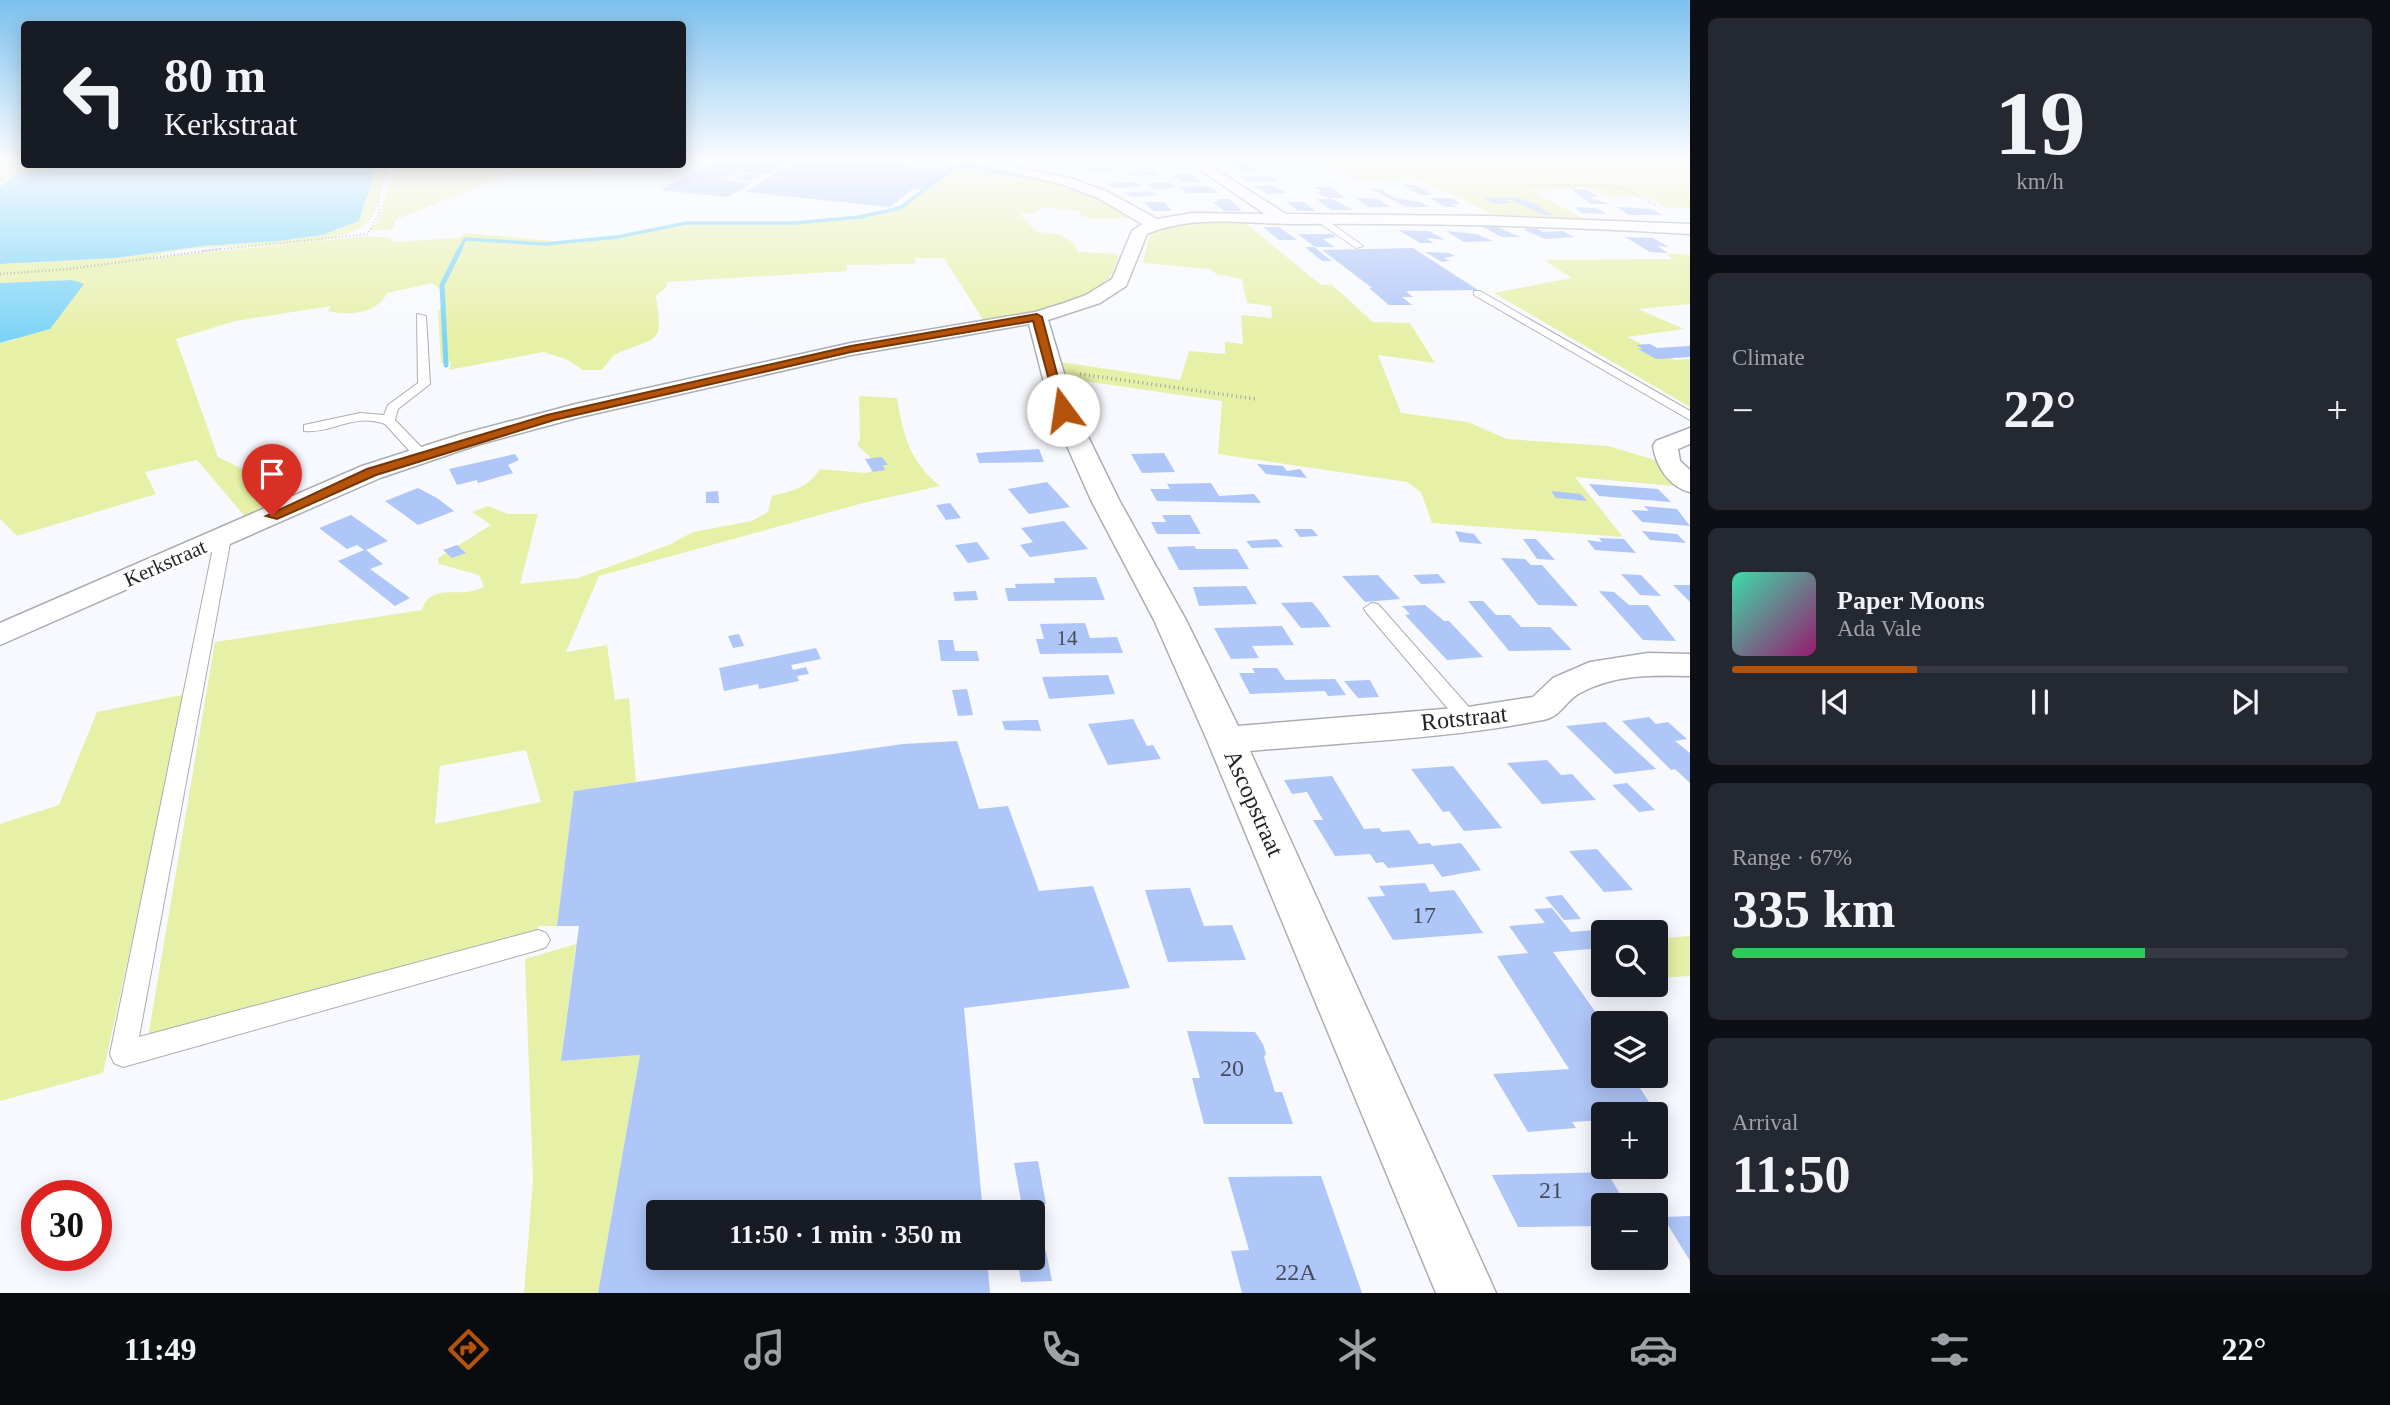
<!DOCTYPE html>
<html lang="en">
<head>
<meta charset="utf-8">
<style>
  :root { --surface:#171b24; --page:#242831; --text:#f1f3f6; --muted:#9ea1a6; --line:#363941; --accent:#b45309 }
  body { margin:0; font-family:"Times New Roman",serif; background:var(--page); color:var(--text); height:100vh; display:flex; flex-direction:column; font-size:26px; white-space:nowrap }
  * { box-sizing:border-box; margin:0 }
  p { font-size:23px; color:var(--muted) }
  .icon { flex:none; width:38px; height:38px; fill:none; stroke:currentColor; stroke-width:2; stroke-linecap:round; stroke-linejoin:round }
  .map { position:relative; flex:1; overflow:hidden }
  .panel { display:flex; flex-direction:column; gap:18px; padding:18px; background:#0d0f14; width:700px }
  .panel>* { flex:none }
  .banner { position:absolute; left:21px; top:21px; width:665px; height:147px; border-radius:7px; box-shadow:0 4px 18px #0003; background:#171b24; color:var(--text); overflow:hidden }
  .fabs { position:absolute; left:1591px; top:920px; display:grid; gap:14px }
  .fabs a { display:grid; place-items:center; width:77px; height:77px; border-radius:7px; background:var(--surface); box-shadow:0 4px 18px #0003; font-size:35px }
  .speed { position:absolute; left:21px; top:1180px; display:flex; gap:14px; font-size:35px; font-weight:700; text-align:center }
  .speed>* { display:grid; place-content:center; width:91px; height:91px; border-radius:50%; background:var(--surface); box-shadow:0 4px 18px #0003; line-height:1 }
  .speed .limit { border:10px solid #d22; background:#fff; color:#111 }
  .pin { position:absolute; display:grid; place-items:center; width:60px; height:60px; color:#fff; margin:-72px -30px; border-radius:50% 50% 50% 0; rotate:-45deg; box-shadow:0 0 7px #0007 }
  .pin .icon { rotate:45deg }
  .me { position:absolute; width:77px; margin:-38px; rotate:346deg; stroke-linejoin:round; filter:drop-shadow(0 0 5px #0008) }
  .turn { display:flex; align-items:center; gap:24px; height:147px; padding:0 28px; font-size:32px }
  .turn .icon { width:91px; height:91px; stroke-width:2.5 }
  .turn b { display:block; font-size:49px; line-height:60px }
  .big { font-size:52px; font-weight:700; line-height:1.1 }
  .panel .tile { flex:1; display:flex; flex-direction:column; justify-content:center; gap:10px; min-width:0; padding:0 24px; border-radius:10px; background:var(--page) }
  .panel .dial { align-items:center; gap:0 }
  .dial b { font-size:91px; line-height:1 }
  .song { display:flex; align-items:center; gap:21px }
  .cover { width:84px; height:84px; border-radius:10px; background:linear-gradient(135deg,hsl(160 70% 55%),hsl(320 70% 35%)) }
  .played { height:7px; border-radius:4px; background:linear-gradient(90deg,var(--accent) 30%,var(--line) 30%) }
  .keys { display:flex; justify-content:space-around; direction:ltr }
  .heat { display:flex; justify-content:space-between; align-items:center; font-size:38px; direction:ltr }
  .charge { height:10px; border-radius:5px; background:linear-gradient(90deg,#34c759 67%,var(--line) 0) }
  .trip { position:absolute; left:646px; top:1200px; width:399px; height:70px; border-radius:7px; background:var(--surface); box-shadow:0 4px 18px #0003; font-weight:700; line-height:70px; text-align:center }
  .menu { display:flex; height:112px; justify-content:space-around; align-items:center; background:#090b0e; color:var(--muted) }
  .menu .icon { width:49px; height:49px }
  .menu .selected { color:var(--accent) }
  .menu b { font-size:32px; color:var(--text) }
  main { display:flex; flex:1; min-height:0 }
  .map>svg:first-child { display:block }
  .green { fill:#e7f0a7; fill-rule:evenodd }
  .water { fill:#7bd3f7 }
  .lines { fill:none; stroke-linecap:round; stroke-linejoin:round }
  .stream-far1 { stroke:#7bd3f7; stroke-width:3.5 }
  .stream { stroke:#7bd3f7; stroke-width:5 }
  .building { fill:#afc6f8 }
  .lane-casing { stroke:#aaadb2; stroke-width:2 }
  .street-casing { stroke:#aaadb2; stroke-width:3 }
  .path-far2 { stroke:#9fa0a4; stroke-width:2; stroke-dasharray:1 2.5; stroke-linecap:butt }
  .path-far1 { stroke:#9fa0a4; stroke-width:2.5; stroke-dasharray:1 2.5; stroke-linecap:butt }
  .path { stroke:#9fa0a4; stroke-width:3.5; stroke-dasharray:1 3.5; stroke-linecap:butt }
  .lane { fill:#fff; fill-rule:evenodd }
  .street { fill:#fff; fill-rule:evenodd }
  .route { fill:#b45309; stroke:#753606; stroke-width:2 }
  .labels { text-anchor:middle; stroke-width:7; stroke-linejoin:round; paint-order:stroke }
  .far-street-label { font-size:21px; fill:#232426; stroke:#fff }
  .number-label { font-size:21px; fill:#464c5a }
  .street-label { font-size:24px; fill:#232426; stroke:#fff }
  .near-number-label { font-size:24px; fill:#464c5a }
</style>
</head>
<body>
<main>
<div class="map">
<svg width="1690" height="1293" viewBox="0 0 1690 1293">
  <rect width="100%" height="100%" fill="#f7f9fe"/>
  <g class="green">
    <path d="M0,159H24V164L87,165L21,171L0,187Z"/>
    <path d="M1317,159H1683L1690,162V208H1668L1644,196L1611,197L1585,187L1532,191L1585,219L1495,215L1418,178L1356,179Z"/>
    <path d="M377,164L388,165C383,180 381,203 372,216C346,259 195,236 152,258L367,236L390,238L394,242L457,238L466,233L565,242L596,240L698,221L802,222L851,216L899,208L953,167L976,165L1042,177L1093,192L1135,218L1092,219L1079,215L1082,211L1041,207L1036,213L1020,214L1037,232C1057,233 1068,234 1079,252L1119,254C1116,261 1115,269 1111,275C1092,304 1017,316 984,321L944,258H914L916,264L846,265L848,271L666,282L667,286L656,296C664,347 658,335 616,354C610,357 607,366 601,370H583L566,359L543,352L449,370L451,362L441,363L438,310L444,308L440,289L432,283L387,293C377,314 349,316 328,311L331,306L235,321L176,339L218,457L257,476L280,506L248,520L197,460L145,472L156,494L17,536L0,519V343L15,340L72,280L0,283V264L116,258L203,246L279,241L322,235L359,221Z"/>
    <path d="M396,165V164L624,165C611,171 598,167 585,172H515L395,220L393,229L368,231L377,223Z"/>
    <path d="M1244,222L1321,285H1332L1373,322L1410,323L1435,363L1378,355L1401,413L1468,422L1507,439L1608,446L1655,460L1685,487L1575,477L1623,537L1432,523L1421,492L1407,482L1218,454L1222,401L1063,378L1061,362L1180,380L1189,351L1225,354V342L1243,344L1241,315L1272,318L1271,306L1247,303L1242,279L1216,274L1211,269L1143,263C1145,255 1146,243 1151,236C1164,218 1223,223 1244,222Z"/>
    <path d="M1666,253L1690,255V304L1638,309L1684,329L1627,337L1675,360L1690,359V407L1494,293L1572,278L1544,260L1672,259Z"/>
    <path d="M859,396L897,398C903,435 910,462 940,486L863,503L599,576L566,652L607,645L615,700L629,698L636,782L574,791L557,926H538L537,935L146,1049L215,642L422,610C431,580 464,601 484,586L479,575L439,564L438,558L491,525L472,512L488,506L508,514H538L520,584L578,578L669,545L693,532L752,521L768,512L772,496C794,490 807,489 820,469L865,473L877,470L870,457L857,445L860,440ZM526,750L541,802L435,824L440,766Z"/>
    <path d="M186,694L103,1073L0,1101V824L59,805L97,712Z"/>
    <path d="M1690,936V976L1656,978V939Z"/>
    <path d="M576,944L561,1061L640,1055L598,1293H524L533,1180L525,959Z"/>
  </g>
  <g class="water">
    <path d="M87,165V164L377,165L359,221L322,235L279,241L203,246L116,258L0,264V187L21,171Z"/>
    <path d="M72,280L84,284L50,329L0,343V283Z"/>
  </g>
  <g class="lines">
    <path class="stream-far1" d="M459,251L465,239L545,244L617,237L686,223H794L860,217L900,208L952,169L961,167L1038,178"/>
    <path class="stream" d="M446,365L442,285L460,249"/>
  </g>
  <g class="building">
    <path d="M719,159H793L767,174L740,172L725,180L752,183L728,197L660,190Z"/>
    <path d="M800,159H852L948,170L922,190L913,189L890,207L745,192Z"/>
    <path d="M1097,159H1113L1114,164L1092,166L1091,161Z"/>
    <path d="M1231,163L1250,164L1258,172L1238,171Z"/>
    <path d="M1086,168H1111L1115,172H1088Z"/>
    <path d="M1127,171L1154,172L1159,175L1131,176Z"/>
    <path d="M744,174L757,175L761,177L748,181L733,178Z"/>
    <path d="M1172,175H1192L1202,182H1182Z"/>
    <path d="M1240,176L1272,177L1276,181L1247,182Z"/>
    <path d="M1135,182L1143,186L1114,188L1107,184Z"/>
    <path d="M1169,182L1175,187L1156,190L1146,184Z"/>
    <path d="M1403,185H1415L1433,195H1420Z"/>
    <path d="M1208,186L1219,193H1187L1178,187Z"/>
    <path d="M1255,186H1274L1286,193L1267,194Z"/>
    <path d="M1312,187H1330L1346,198H1328L1314,192H1323Z"/>
    <path d="M1570,188L1588,190L1598,196L1590,198L1610,204H1591Z"/>
    <path d="M1371,189H1381L1394,198L1420,202L1429,207H1406Z"/>
    <path d="M1149,191L1157,195L1132,197L1125,193Z"/>
    <path d="M1354,197L1378,199L1390,207H1369Z"/>
    <path d="M1481,197L1519,198L1544,207H1538L1553,215H1544L1511,200H1505L1513,203L1495,204Z"/>
    <path d="M1430,198H1452L1461,204H1452L1458,207H1445Z"/>
    <path d="M1216,199H1229L1242,211H1224L1213,202H1219Z"/>
    <path d="M1316,199H1332L1353,210H1331Z"/>
    <path d="M1144,202H1164L1172,211H1153Z"/>
    <path d="M1286,202H1304L1316,211H1298Z"/>
    <path d="M1574,207L1597,208L1607,214L1582,213Z"/>
    <path d="M1617,207L1652,209L1663,215H1629Z"/>
    <path d="M1481,226H1495L1520,237H1502Z"/>
    <path d="M1263,227H1279L1297,240H1279Z"/>
    <path d="M1536,228L1543,232L1562,231L1575,237L1545,239L1523,229Z"/>
    <path d="M1398,230L1429,231L1445,240L1426,238L1434,243H1420Z"/>
    <path d="M1446,231L1476,234L1493,241L1464,242Z"/>
    <path d="M1298,234H1332L1336,237L1323,239L1335,247H1315Z"/>
    <path d="M1625,237L1653,238L1669,247L1657,246L1668,253L1650,252Z"/>
    <path d="M1305,247H1314L1332,261H1322Z"/>
    <path d="M1413,248L1478,290L1406,291L1413,297H1402L1412,305H1389L1369,288H1372L1322,250Z"/>
    <path d="M1425,252L1449,253L1455,256L1444,258L1450,261L1442,262Z"/>
    <path d="M1650,344L1657,348L1690,346V357L1656,359L1638,349H1643L1636,345Z"/>
    <path d="M1039,449L1044,462L979,463L976,453Z"/>
    <path d="M1164,453L1175,472L1142,473L1131,454Z"/>
    <path d="M515,454L519,460L508,465L513,473L478,483L477,480L457,485L449,469Z"/>
    <path d="M882,457L888,465H883L885,470L873,472L865,459Z"/>
    <path d="M1257,464L1283,466L1287,471L1300,469L1307,478L1266,474Z"/>
    <path d="M1047,482L1070,507L1029,514L1008,489Z"/>
    <path d="M1211,483L1219,496L1254,494L1261,503L1157,501L1150,489H1170L1167,484Z"/>
    <path d="M1589,484L1658,489L1671,502L1599,496Z"/>
    <path d="M418,488L437,498L454,511L418,525L385,501Z"/>
    <path d="M718,491L719,503H706V492Z"/>
    <path d="M1551,491L1581,494L1587,501L1556,498Z"/>
    <path d="M950,503L956,511L961,518L946,520L936,505Z"/>
    <path d="M1644,506L1677,509L1690,526L1642,522L1631,510L1649,511Z"/>
    <path d="M351,515L388,541L366,550L383,564L370,569L410,598L395,606L338,561L364,550L357,545L347,549L319,528Z"/>
    <path d="M1162,515H1190L1201,534H1157L1151,522H1166Z"/>
    <path d="M1064,521L1088,549L1030,557L1020,545L1033,542L1021,528Z"/>
    <path d="M1294,529H1312L1318,536L1300,537Z"/>
    <path d="M1455,531L1474,534L1482,544L1460,542Z"/>
    <path d="M1642,531L1677,534L1686,543L1650,540Z"/>
    <path d="M1599,538L1624,539L1636,553L1595,550L1587,540L1602,542Z"/>
    <path d="M1277,539L1283,547L1252,548L1246,541Z"/>
    <path d="M1523,539H1536L1555,560L1537,559Z"/>
    <path d="M977,542L990,559L968,563L955,545Z"/>
    <path d="M457,545L466,553L452,558L443,550Z"/>
    <path d="M1194,546L1196,549H1237L1249,569L1179,570L1167,547Z"/>
    <path d="M1501,558L1525,559L1531,565H1542L1578,606L1538,605Z"/>
    <path d="M1438,574L1446,583L1421,584L1413,575Z"/>
    <path d="M1621,574L1641,575L1661,596L1640,595Z"/>
    <path d="M1378,575L1400,599L1365,602L1342,576Z"/>
    <path d="M1096,577L1105,600L1008,601L1005,588H1016L1015,584L1055,583L1054,578Z"/>
    <path d="M1673,585H1690V602Z"/>
    <path d="M1246,586L1257,604L1199,606L1193,587Z"/>
    <path d="M976,591L978,600L955,601L953,592Z"/>
    <path d="M1599,591L1614,592L1629,605H1648L1676,641L1643,640Z"/>
    <path d="M1468,601H1483L1496,615H1510L1521,627H1550L1572,650L1509,651Z"/>
    <path d="M1312,602L1321,613L1331,627L1301,628L1281,603Z"/>
    <path d="M1425,605L1444,621H1449L1483,657L1447,660L1405,615L1410,614L1402,606Z"/>
    <path d="M1085,623L1090,638L1117,637L1123,653L1040,654L1036,639H1044L1040,624Z"/>
    <path d="M1282,626L1294,645L1252,646L1259,658L1231,659L1214,628Z"/>
    <path d="M739,634L744,646L733,648L728,636Z"/>
    <path d="M938,640H953L955,651H977L979,661H941Z"/>
    <path d="M816,648L821,659L791,665L793,670L806,667L809,674L797,676L799,681L759,689L758,684L724,691L719,668Z"/>
    <path d="M1252,668H1277L1285,680L1335,679L1346,695L1328,696L1325,691L1250,694L1239,673H1255Z"/>
    <path d="M1108,675L1115,694L1049,699L1042,677Z"/>
    <path d="M1370,680L1379,697L1358,698L1344,681Z"/>
    <path d="M967,689L973,715L958,716L952,690Z"/>
    <path d="M1649,717L1656,724L1668,722L1687,739L1675,741L1690,753V783L1675,769L1671,770L1622,721Z"/>
    <path d="M1133,719L1147,746L1153,745L1161,759L1108,765L1088,724Z"/>
    <path d="M1029,720H1038L1041,731L1005,730L1002,721Z"/>
    <path d="M1605,722L1656,769L1615,774L1566,726Z"/>
    <path d="M957,741L979,809L1008,806L1039,891L1093,886L1130,988L964,1008L983,1213H658V1258H987L990,1293H598L640,1055L561,1061L579,926H557L574,791L903,744Z"/>
    <path d="M1547,760L1561,775L1572,774L1596,800L1542,804L1507,763Z"/>
    <path d="M1453,766L1502,828L1464,831L1449,811L1443,812L1411,769Z"/>
    <path d="M1332,776L1364,829L1379,828L1382,832L1409,830L1419,844L1430,843L1432,846L1461,843L1481,870L1442,877L1433,864L1388,868L1383,862L1376,863L1370,854L1335,856L1313,820H1323L1307,792L1292,794L1284,780Z"/>
    <path d="M1627,783L1655,810L1639,812L1612,785Z"/>
    <path d="M1597,849L1633,890L1604,892L1569,851Z"/>
    <path d="M1425,883L1430,892L1454,890L1483,933L1393,940L1367,897L1385,896L1379,886Z"/>
    <path d="M1190,888L1204,926L1232,925L1246,960L1168,962L1145,890Z"/>
    <path d="M1562,895L1581,919L1564,920L1545,897Z"/>
    <path d="M1552,908L1571,932L1606,929L1609,933H1603V948L1553,952L1599,1017L1593,1018L1603,1033V1076H1632L1649,1102L1638,1103L1645,1115H1603V1120L1572,1122L1576,1128L1528,1132L1493,1074L1569,1069L1497,956L1528,953L1509,926L1545,923L1534,909Z"/>
    <path d="M1187,1031L1255,1032L1263,1044L1266,1054L1264,1057L1275,1092H1282L1293,1124H1204L1192,1078H1200Z"/>
    <path d="M1038,1161L1046,1204L1022,1206L1014,1163Z"/>
    <path d="M1607,1172L1627,1206H1603V1226L1518,1227L1492,1175Z"/>
    <path d="M1321,1176L1362,1293H1242L1231,1251L1249,1250L1228,1177Z"/>
    <path d="M1690,1216V1261L1663,1217Z"/>
    <path d="M1046,1251L1052,1281L1021,1282L1017,1258H1032V1252Z"/>
  </g>
  <g class="lines">
    <defs>
      <g id="lane">
        <path d="M1315,216H1321L1363,246L1356,248L1315,220Z"/>
        <path d="M1474,291H1480L1690,411V420L1474,295Z"/>
        <path d="M417,314L426,316L430,384L398,409L395,420L426,452V458H416L385,424C354,412 331,434 304,431V425L360,413L384,415L388,405L418,383Z"/>
        <path d="M223,533L231,538L139,1037L538,930L546,933L550,940L546,947L538,950L123,1067L114,1063L110,1054L215,538Z"/>
        <path d="M1372,603L1378,604L1475,714L1478,719L1475,724H1461L1366,612L1364,608Z"/>
      </g>
      <g id="street">
        <path d="M955,159H980L1073,179L1108,192L1157,219L1192,213L1265,214L1184,159H1199L1286,214L1488,216L1690,224V234C1558,226 1427,223 1295,224C1246,224 1193,214 1147,234L1126,286L1100,303L1048,320L1075,410L1119,500L1186,620L1238,726L1468,707L1533,697L1553,678L1590,662L1648,653L1690,654V676C1652,675 1615,674 1580,693C1565,701 1561,717 1543,720C1447,739 1347,742 1250,751L1496,1293H1436L1207,740L1154,620L1091,500L1051,410L1029,324L851,355L580,417L480,444L380,478L0,645V623L362,466L462,434L576,404L851,343L1035,312L1064,303L1086,295L1112,279L1132,231L1142,224L1098,198L1064,185Z"/>
        <path d="M1690,428V444L1678,449L1680,461L1690,470V492C1669,487 1656,466 1653,446L1656,441Z"/>
      </g>
    </defs>
    <use href="#lane" class="lane-casing"/>
    <use href="#street" class="street-casing"/>
    <g class="path-far2">
      <path d="M0,166L27,164"/>
      <path d="M0,180L20,166"/>
      <path d="M1526,186L1608,185L1627,190L1657,206"/>
      <path d="M203,251L368,234L379,213L378,186L390,164"/>
    </g>
    <path class="path-far1" d="M0,274L69,269L220,249"/>
    <path class="path" d="M1080,374L1256,399"/>
    <use href="#lane" class="lane"/>
    <use href="#street" class="street"/>
  </g>
  <linearGradient id="sky" x2="0" y2="1"><stop stop-color="#7cc0ee"/><stop offset="0.47" stop-color="#fbfcff"/><stop offset="1" stop-color="#fbfcff" stop-opacity="0"/></linearGradient>
  <rect width="1690" height="340" fill="url(#sky)"/>
  <path class="route" d="M1037,314L1042,317L1067,412L1057,410L1033,321L851,352L554,420L376,475L277,519L266,516L367,469L547,415L851,346Z"/>
  <g class="labels">
    <g class="far-street-label">
      <text transform="translate(165 563) rotate(-24)" y="7">Kerkstraat</text>
    </g>
    <g class="number-label">
      <text x="1067" y="645">14</text>
    </g>
    <g class="street-label">
      <text transform="translate(1464 718) rotate(-6)" y="8">Rotstraat</text>
      <text transform="translate(1254 803) rotate(66)" y="8">Ascopstraat</text>
    </g>
    <g class="near-number-label">
      <text x="1424" y="923">17</text>
      <text x="1232" y="1076">20</text>
      <text x="1551" y="1198">21</text>
      <text x="1296" y="1280">22A</text>
    </g>
  </g>
</svg>
<div class="fabs">
<a><svg class="icon" aria-label="search" viewBox="0 0 24 24"><circle cx="10" cy="10" r="6"/><path d="M15 15l6 6"/></svg></a>
<a><svg class="icon" aria-label="layers" viewBox="0 0 24 24"><path d="M12 4l9 5-9 5-9-5zM3 14l9 5 9-5"/></svg></a>
<a>+</a>
<a>−</a>
</div>
<div class="speed"><div class="limit">30</div></div>
<div class="pin" style="left:272px;top:516px;background:#d93025"><svg class="icon" aria-label="arrive" viewBox="0 0 24 24"><path d="M6 21V4h12l-3 4 3 4H6"/></svg></div>
<svg class="me" style="left:1063px;top:410px" viewBox="-20 -20 40 40"><circle r="19" fill="#fff"/><path d="M0-13L10 11 0 6-10 11z" fill="#b45309"/></svg>
<div class="trip">11:50 · 1 min · 350 m</div>
<div class="banner">
<div class="turn"><svg class="icon" aria-label="left" viewBox="0 0 24 24"><path d="M17 20v-9H6M10 6l-5 5 5 5"/></svg><div><b>80 m</b>Kerkstraat</div></div>
</div>
</div>
<section class="panel">
<div class="tile dial"><b>19</b><p>km/h</p></div>
<div class="tile"><p>Climate</p>
<div class="heat"><a>−</a><b class="big">22°</b><a>+</a></div>
</div>
<div class="tile">
<div class="song"><i class="cover"></i><div><b>Paper Moons</b><p>Ada Vale</p></div></div>
<div class="played"></div>
<div class="keys"><svg class="icon" aria-label="previous" viewBox="0 0 24 24"><path d="M18 5L8 12l10 7zM5 5v14"/></svg><svg class="icon" aria-label="pause" viewBox="0 0 24 24"><path d="M8 5v14M16 5v14"/></svg><svg class="icon" aria-label="next" viewBox="0 0 24 24"><path d="M6 5l10 7-10 7zM19 5v14"/></svg></div>
</div>
<div class="tile"><p>Range · 67%</p><b class="big">335 km</b><div class="charge"></div></div>
<div class="tile"><p>Arrival</p><b class="big">11:50</b></div>
</section>
</main>
<nav class="menu">
<b>11:49</b>
<svg class="icon selected" aria-label="directions" viewBox="0 0 24 24"><path d="M12 3l9 9-9 9-9-9zM9 14v-3h6M13 9l2 2-2 2"/></svg>
<svg class="icon" aria-label="music" viewBox="0 0 24 24"><path d="M9 18V5l10-2v13"/><circle cx="6" cy="18" r="3"/><circle cx="16" cy="16" r="3"/></svg>
<svg class="icon" aria-label="phone" viewBox="0 0 24 24"><path d="M5 4h4l2 5-3 2q2 4 5 5l2-3 5 2v4C11 20 4 13 5 4z"/></svg>
<svg class="icon" aria-label="climate" viewBox="0 0 24 24"><path d="M12 3v18M4 7l16 10M4 17L20 7"/></svg>
<svg class="icon" aria-label="car" viewBox="0 0 24 24"><path d="M5 17H2v-5l4-1 3-4h7l3 4 3 1v5h-3M9 17h6M6 11h13"/><circle cx="7" cy="17" r="2"/><circle cx="17" cy="17" r="2"/></svg>
<svg class="icon" aria-label="filters" viewBox="0 0 24 24"><path d="M4 7h16M4 17h16"/><circle cx="9" cy="7" r="2"/><circle cx="15" cy="17" r="2"/></svg>
<b>22°</b>
</nav>
</body>
</html>
